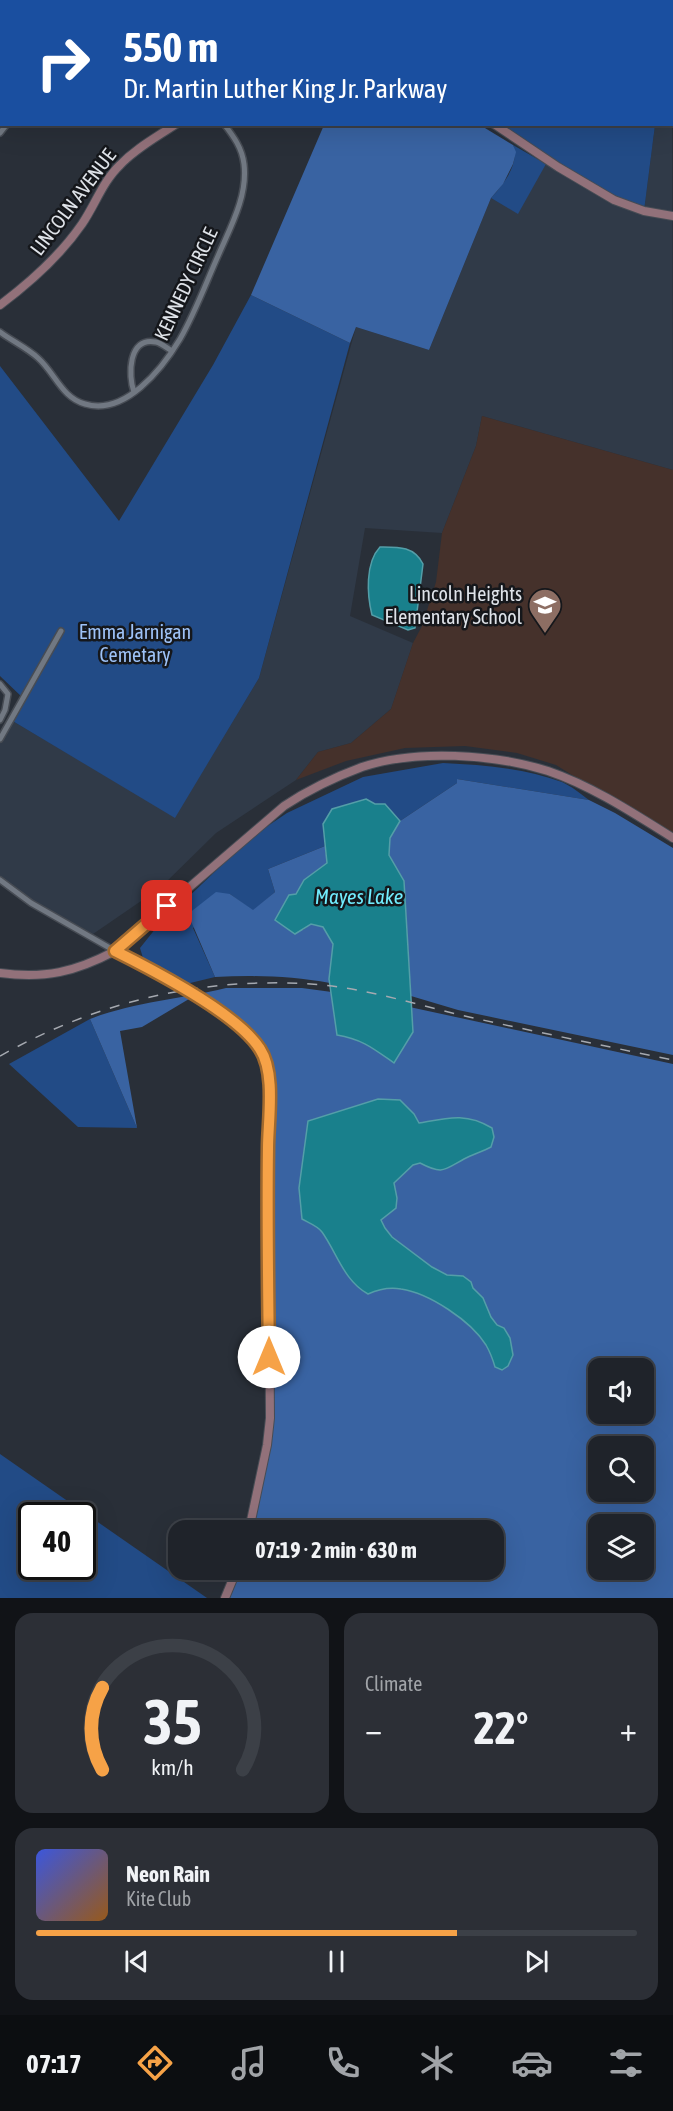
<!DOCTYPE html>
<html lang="en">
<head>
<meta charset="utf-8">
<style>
  :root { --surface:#1f232a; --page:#2c2f36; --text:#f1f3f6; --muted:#a1a4a8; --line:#3c4047; --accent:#f6a247 }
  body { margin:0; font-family:"Asap Condensed",sans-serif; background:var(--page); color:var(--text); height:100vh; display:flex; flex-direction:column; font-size:22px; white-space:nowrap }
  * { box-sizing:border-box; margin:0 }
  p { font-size:20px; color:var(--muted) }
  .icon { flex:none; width:33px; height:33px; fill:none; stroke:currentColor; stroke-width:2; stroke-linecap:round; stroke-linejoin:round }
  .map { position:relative; height:1598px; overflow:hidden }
  .panel { display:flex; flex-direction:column; gap:15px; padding:15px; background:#111317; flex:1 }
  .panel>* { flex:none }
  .banner { position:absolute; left:0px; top:0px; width:674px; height:126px; box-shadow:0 6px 24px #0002,0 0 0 2px var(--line); background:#1a4fa0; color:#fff; overflow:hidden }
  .fabs { position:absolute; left:588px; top:1358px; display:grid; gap:12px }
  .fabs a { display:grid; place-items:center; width:66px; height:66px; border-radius:12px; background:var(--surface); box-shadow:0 6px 24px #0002,0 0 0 2px var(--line); font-size:30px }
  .speed { position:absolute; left:18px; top:1502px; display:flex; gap:12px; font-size:30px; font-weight:700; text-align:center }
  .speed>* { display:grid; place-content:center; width:78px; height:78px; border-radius:50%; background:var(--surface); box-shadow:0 6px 24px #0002,0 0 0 2px var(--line); line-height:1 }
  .speed .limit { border:3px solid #111; border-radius:9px; background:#fff; color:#111 }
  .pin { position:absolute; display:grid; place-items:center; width:51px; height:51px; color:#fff; margin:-26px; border-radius:12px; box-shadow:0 3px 9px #0006 }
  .me { position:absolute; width:66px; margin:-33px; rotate:0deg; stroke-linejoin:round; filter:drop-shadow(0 0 4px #0008) }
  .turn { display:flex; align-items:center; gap:21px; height:126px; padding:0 24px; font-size:27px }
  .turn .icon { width:78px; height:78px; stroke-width:2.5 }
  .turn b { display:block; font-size:42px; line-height:51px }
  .big { font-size:45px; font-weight:700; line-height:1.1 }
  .panel .card { flex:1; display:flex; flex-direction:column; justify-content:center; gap:9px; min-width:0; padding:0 21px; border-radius:18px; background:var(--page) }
  .panel .dial { align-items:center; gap:0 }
  .dial svg { height:156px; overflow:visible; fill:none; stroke:var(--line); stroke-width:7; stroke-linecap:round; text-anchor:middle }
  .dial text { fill:var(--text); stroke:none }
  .song { display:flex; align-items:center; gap:18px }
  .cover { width:72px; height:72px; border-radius:9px; background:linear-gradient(135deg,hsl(230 70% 55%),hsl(30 70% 35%)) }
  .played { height:6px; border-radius:3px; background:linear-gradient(90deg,var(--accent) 70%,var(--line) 70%) }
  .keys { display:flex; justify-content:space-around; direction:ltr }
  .heat { display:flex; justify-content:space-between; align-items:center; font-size:33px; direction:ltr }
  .panel .tiles { flex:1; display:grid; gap:15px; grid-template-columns:1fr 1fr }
  .card:last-child { grid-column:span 2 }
  .trip { position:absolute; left:168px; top:1520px; width:336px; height:60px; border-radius:18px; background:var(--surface); box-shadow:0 6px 24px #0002,0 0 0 2px var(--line); font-weight:700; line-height:60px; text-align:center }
  .tab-bar { display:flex; height:96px; justify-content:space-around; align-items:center; background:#0c0e11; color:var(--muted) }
  .tab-bar .icon { width:42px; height:42px }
  .tab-bar .current { color:var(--accent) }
  .tab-bar b { font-size:27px; color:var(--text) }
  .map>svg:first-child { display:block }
  .built { fill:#303a48 }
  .education { fill:#45312b }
  .green { fill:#224b86; fill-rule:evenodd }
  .forest { fill:#3963a2; fill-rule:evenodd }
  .water { fill:#19808c; stroke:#549ea8; stroke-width:1.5 }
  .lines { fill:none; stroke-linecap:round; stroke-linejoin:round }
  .street-casing { stroke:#474c54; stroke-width:8 }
  .secondary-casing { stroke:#474c54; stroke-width:10 }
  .street { stroke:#717882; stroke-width:5 }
  .secondary { stroke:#92717a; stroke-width:8 }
  .rail { stroke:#a5a9b0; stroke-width:1.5; stroke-dasharray:10 10; stroke-linecap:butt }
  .route-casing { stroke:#a0692e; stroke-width:15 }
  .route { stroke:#f6a247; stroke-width:10 }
  .labels { text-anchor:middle; stroke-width:5; stroke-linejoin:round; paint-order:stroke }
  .street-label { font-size:20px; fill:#dfe3e9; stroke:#15171b }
  .poi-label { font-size:20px; fill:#dfe3e9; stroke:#15171b; text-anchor:end }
  .park-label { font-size:20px; fill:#9ec2f7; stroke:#15171b }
  .water-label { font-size:21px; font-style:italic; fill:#71edfe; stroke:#15171b }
</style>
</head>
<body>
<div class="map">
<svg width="673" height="1598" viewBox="0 0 673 1598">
  <rect width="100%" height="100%" fill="#292f38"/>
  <path class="built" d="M672,30L673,470L482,416L476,446L442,533L365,528L350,616L413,643L391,709L351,743L318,752L296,780L216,833L160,888L93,934L24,896L5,882L0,877V738L11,720L175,817L259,678L356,327L429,350L491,198L518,213L548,160L644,211L655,125L672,124Z"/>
  <path class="education" d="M482,416L673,470V838L556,765L517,753L465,746L405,748L346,761L296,780L318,752L351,743L391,709L413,643L422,626L436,582L442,533L476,446Z"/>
  <g class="green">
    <path d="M494,125H655L644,211L627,206Z"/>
    <path d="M513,145L546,164L518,214L491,198C503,185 520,164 513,145Z"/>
    <path d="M251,295L350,343L259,678L175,818L11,720L23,698L0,676V366L119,521L213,365Z"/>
    <path d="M443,763C483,765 524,768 562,782C571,786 581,794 589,800L457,779V783L400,821L385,804H375L366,799L332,809L323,824L325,846L268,869L275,892L253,911L230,894L193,928L215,977L186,984L143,958L140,948L156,928L250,838L287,813L363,777Z"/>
    <path d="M90,1019L137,1128L78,1127L9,1064Z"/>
    <path d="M0,1454L207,1598H0ZM32,1515H82V1566H32Z"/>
  </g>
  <g class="forest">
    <path d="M324,125H480L513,145L516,152L513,164L503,184L491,198L429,350L356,327L350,343L251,295Z"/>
    <path d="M457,779L589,800L615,813L673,848V1055L458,1010L411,996L404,881L389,855L390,838L400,821L457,783Z"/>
    <path d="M325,846L327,863L304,880L296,894L303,930L311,924L323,927L333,944L330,983C291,976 254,975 215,977L188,914L216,892L230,894L253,910L275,892L268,869Z"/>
    <path d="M226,988H302L354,995L673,1064V1598H225L237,1569H494V1530H249L270,1418L266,1063L252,1039L194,996L142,1027L120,1031L137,1128L90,1019C134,1002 181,999 226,988ZM598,1368H644V1413H598ZM598,1446H644V1491H598ZM598,1524H644V1569H598Z"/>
  </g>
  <g class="water">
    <path d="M380,547C398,547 414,546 423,564L415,628L408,630L372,615C367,595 365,563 380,547Z"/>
    <path d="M366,799L375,804H385L400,821L390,838L389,855L404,881L413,1032L394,1063C374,1049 362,1039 337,1035L329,979L333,944L323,927L311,924L295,934L275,920L289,895L296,894L304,880L327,863L323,824L332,809Z"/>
    <path d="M378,1099L400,1100L414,1114L419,1123C447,1118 466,1112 492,1128L494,1137L491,1147C482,1152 473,1154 464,1159C444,1170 443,1175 420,1163L413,1165L394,1183L397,1198L396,1208L381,1220L385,1228L392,1237L432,1267L447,1275L463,1276L471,1282L473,1288L483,1298L491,1317L497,1325L504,1328L510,1338L513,1355L508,1366L502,1370L495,1367C493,1360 490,1352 486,1345C471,1321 429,1293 401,1289C389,1287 379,1289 368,1294C344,1281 337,1253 322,1232C318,1226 309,1223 302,1219L299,1188L308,1121Z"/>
  </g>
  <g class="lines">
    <defs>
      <g id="street">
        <path d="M31,2V0"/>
        <path d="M425,2L426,0"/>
        <path d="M0,133L7,124"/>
        <path d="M0,332C12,341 27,348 38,358C55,373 62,398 85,404C125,416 162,369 180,339C195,313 206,283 218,256C230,228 248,196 244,164C242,148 234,137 224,124"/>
        <path d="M134,392C128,376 128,336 156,342C161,343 167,348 172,351"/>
        <path d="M0,684L8,694L5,710L0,720"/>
        <path d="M0,739L61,631"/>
        <path d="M0,880L31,903L115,951"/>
      </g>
      <g id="secondary">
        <path d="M183,0L192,2"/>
        <path d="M242,2V0"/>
        <path d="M494,124L558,167L614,200L644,211L673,216"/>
        <path d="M0,305C32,281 60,256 82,224C95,205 103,181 120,165C136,148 157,137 176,124"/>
        <path d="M115,951C150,969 247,1020 263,1055C274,1077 270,1121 268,1146L270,1418L267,1445L249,1530"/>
        <path d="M0,973C45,979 75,972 115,951L284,806C308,790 335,777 362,767C416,749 494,754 548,771C592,786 633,813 673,838"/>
        <path d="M225,1598L237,1569"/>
      </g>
    </defs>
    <use href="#street" class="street-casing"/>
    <use href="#secondary" class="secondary-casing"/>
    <use href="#street" class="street"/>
    <use href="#secondary" class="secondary"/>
    <path class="rail" d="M0,1056C100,1000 209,975 323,985C372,990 421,1006 469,1017C537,1032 605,1046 673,1060"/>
  </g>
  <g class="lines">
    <defs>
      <path id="route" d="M167,906L115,951C153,970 238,1014 260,1049C276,1073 268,1121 268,1148C267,1218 268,1287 269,1357"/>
    </defs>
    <use href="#route" class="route-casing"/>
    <use href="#route" class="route"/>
  </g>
  <defs>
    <symbol id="school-pin" viewBox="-11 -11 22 30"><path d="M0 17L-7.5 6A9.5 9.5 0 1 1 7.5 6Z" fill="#8d6e63" stroke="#15171b"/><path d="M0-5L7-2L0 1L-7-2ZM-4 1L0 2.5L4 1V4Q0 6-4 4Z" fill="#fff"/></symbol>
  </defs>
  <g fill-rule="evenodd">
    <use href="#school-pin" x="526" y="586" width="38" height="52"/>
  </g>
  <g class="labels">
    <g class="street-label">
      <text transform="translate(73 202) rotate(-53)" y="7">LINCOLN AVENUE</text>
      <text transform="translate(186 284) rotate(-65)" y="7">KENNEDY CIRCLE</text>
    </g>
    <g class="poi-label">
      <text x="522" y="601">Lincoln Heights<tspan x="522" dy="23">Elementary School</tspan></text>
    </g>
    <g class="park-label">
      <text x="135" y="639">Emma Jarnigan<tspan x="135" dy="23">Cemetary</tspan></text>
    </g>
    <g class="water-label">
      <text x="359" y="904">Mayes Lake</text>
    </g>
  </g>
</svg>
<div class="fabs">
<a><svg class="icon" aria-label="sound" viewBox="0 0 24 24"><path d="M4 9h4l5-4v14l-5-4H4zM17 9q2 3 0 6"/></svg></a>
<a><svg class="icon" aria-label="search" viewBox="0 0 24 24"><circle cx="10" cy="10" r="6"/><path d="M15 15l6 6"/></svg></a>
<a><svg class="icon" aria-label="layers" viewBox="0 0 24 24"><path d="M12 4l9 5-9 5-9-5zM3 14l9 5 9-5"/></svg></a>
</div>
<div class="speed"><div class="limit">40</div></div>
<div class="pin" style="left:167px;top:906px;background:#d93025"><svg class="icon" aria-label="arrive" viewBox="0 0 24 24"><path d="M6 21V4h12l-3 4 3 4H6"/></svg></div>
<svg class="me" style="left:269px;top:1357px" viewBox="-20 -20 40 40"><circle r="19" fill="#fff"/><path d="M0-13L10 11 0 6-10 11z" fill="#f6a247"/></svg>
<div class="trip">07:19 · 2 min · 630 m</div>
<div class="banner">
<div class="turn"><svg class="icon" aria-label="right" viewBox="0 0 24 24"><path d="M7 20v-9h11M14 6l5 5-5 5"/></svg><div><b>550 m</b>Dr. Martin Luther King Jr. Parkway</div></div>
</div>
</div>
<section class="panel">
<div class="tiles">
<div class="card dial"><svg viewBox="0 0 100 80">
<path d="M14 69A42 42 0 1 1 86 69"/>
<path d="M14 69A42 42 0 0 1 14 27" stroke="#f6a247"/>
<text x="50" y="56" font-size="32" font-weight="700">35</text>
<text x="50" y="72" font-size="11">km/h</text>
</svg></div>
<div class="card"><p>Climate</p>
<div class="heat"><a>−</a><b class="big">22°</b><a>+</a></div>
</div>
<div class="card">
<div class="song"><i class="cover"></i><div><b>Neon Rain</b><p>Kite Club</p></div></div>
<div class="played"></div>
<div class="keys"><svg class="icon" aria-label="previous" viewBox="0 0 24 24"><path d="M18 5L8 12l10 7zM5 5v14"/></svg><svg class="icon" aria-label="pause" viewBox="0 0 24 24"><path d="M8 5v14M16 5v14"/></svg><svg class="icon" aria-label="next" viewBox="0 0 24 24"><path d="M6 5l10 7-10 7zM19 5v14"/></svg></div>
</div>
</div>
</section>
<nav class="tab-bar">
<b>07:17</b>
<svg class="icon current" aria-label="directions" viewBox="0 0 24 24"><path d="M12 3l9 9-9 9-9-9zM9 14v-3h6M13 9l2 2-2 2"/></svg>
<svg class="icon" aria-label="music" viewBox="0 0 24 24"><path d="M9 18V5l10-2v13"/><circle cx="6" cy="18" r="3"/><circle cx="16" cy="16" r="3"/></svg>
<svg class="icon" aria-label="phone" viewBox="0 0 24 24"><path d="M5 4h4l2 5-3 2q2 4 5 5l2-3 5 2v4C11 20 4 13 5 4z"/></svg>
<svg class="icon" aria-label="climate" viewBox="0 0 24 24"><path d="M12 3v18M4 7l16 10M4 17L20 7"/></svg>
<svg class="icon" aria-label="car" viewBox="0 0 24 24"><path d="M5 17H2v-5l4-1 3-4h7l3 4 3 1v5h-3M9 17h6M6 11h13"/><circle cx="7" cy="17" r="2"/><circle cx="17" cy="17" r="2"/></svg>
<svg class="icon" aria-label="filters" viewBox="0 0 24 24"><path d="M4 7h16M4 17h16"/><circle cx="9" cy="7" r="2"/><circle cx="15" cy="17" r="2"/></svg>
</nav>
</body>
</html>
